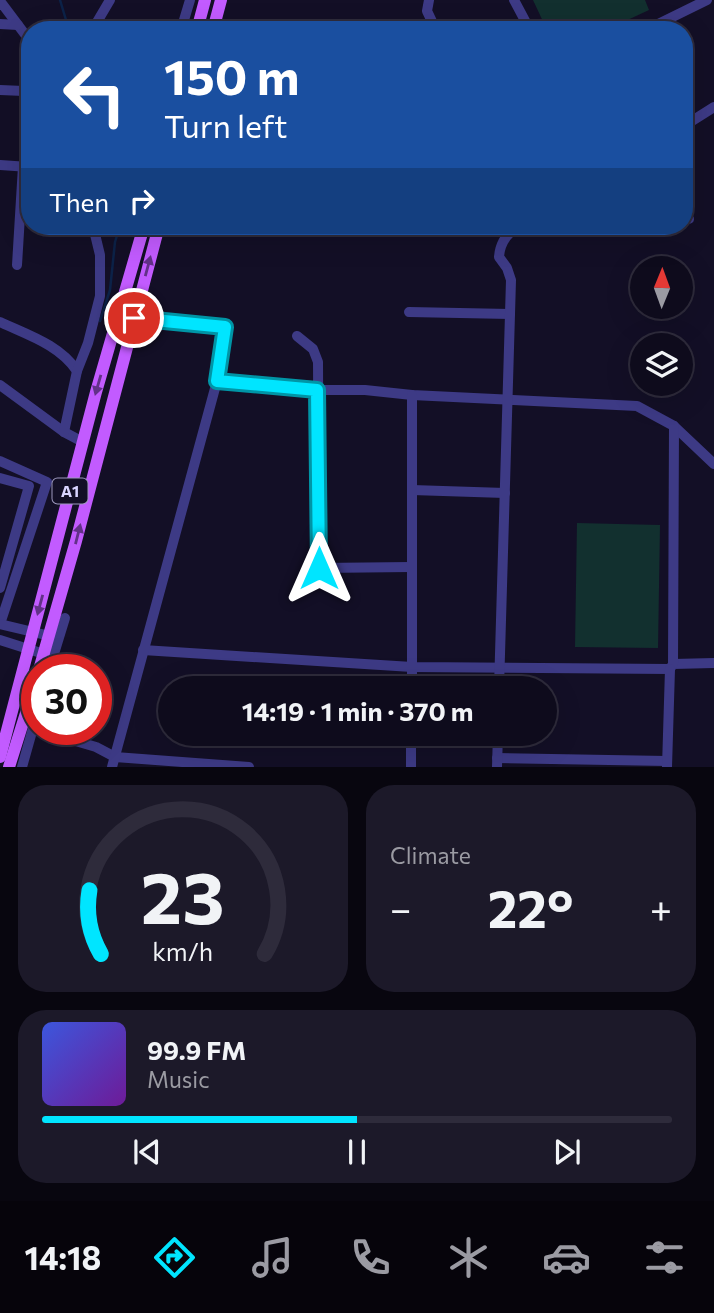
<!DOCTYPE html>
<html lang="en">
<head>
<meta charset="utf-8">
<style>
  :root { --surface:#0e0b1c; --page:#1c1929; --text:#f1f3f6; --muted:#9b9ba3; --line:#2e2b3b; --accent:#00e5ff }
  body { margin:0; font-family:Commissioner,sans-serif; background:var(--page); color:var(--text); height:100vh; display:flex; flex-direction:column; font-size:26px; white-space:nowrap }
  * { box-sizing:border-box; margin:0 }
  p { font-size:23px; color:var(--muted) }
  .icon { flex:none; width:38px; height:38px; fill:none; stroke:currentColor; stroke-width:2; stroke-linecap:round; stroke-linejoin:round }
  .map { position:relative; height:767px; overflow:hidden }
  .panel { display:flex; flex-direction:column; gap:18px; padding:18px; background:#08060f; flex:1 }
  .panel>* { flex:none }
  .hud { position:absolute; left:21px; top:21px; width:672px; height:214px; border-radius:28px; box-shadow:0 7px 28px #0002,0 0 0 2px var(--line); background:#1a4fa0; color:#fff; overflow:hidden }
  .needle { width:46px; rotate:1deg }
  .tools { position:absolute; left:630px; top:256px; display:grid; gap:14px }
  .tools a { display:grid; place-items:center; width:63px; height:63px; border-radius:50%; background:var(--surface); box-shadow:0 7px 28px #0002,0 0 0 2px var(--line); font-size:35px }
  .speed { position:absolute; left:21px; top:654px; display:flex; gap:14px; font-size:35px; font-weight:700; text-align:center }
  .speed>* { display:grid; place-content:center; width:91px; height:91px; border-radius:50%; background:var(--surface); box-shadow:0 7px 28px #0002,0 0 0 2px var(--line); line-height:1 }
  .speed .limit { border:10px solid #d22; background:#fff; color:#111 }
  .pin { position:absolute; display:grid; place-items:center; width:60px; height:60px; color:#fff; margin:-30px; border:4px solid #fff; border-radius:50%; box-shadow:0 2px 7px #0007 }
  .me { position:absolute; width:77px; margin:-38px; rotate:0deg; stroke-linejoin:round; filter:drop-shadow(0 0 5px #0008) }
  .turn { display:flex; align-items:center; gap:24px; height:147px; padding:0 28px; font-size:32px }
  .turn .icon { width:91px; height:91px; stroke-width:2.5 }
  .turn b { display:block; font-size:49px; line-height:60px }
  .then { display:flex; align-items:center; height:66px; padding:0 28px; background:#0003; gap:14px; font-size:26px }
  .big { font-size:52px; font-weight:700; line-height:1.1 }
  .panel .tile { flex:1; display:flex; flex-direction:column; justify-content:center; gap:10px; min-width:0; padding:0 24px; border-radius:28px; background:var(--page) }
  .panel .dial { align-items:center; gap:0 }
  .dial svg { height:182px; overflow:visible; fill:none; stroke:var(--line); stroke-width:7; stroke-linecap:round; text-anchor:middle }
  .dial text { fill:var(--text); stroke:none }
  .song { display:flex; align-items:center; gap:21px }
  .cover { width:84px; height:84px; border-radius:10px; background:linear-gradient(135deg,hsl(230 70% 55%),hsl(280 70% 35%)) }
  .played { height:7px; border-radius:4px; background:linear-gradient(90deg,var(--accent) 50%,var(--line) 50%) }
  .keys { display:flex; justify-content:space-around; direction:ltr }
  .heat { display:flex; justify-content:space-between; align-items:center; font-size:38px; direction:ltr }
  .panel .tiles { flex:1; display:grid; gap:18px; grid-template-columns:1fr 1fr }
  .tile:last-child { grid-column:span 2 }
  .trip { position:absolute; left:158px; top:676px; width:399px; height:70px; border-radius:35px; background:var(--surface); box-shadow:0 7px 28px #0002,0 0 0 2px var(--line); font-weight:700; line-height:70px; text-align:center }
  .tabs { display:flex; height:112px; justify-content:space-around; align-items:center; background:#06040b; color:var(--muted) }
  .tabs .icon { width:49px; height:49px }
  .tabs .current { color:var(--accent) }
  .tabs b { font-size:32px; color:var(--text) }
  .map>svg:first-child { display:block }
  .green { fill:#12302f }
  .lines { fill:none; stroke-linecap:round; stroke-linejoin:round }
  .stream { stroke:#0c2248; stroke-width:2.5 }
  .minor { stroke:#3d3a85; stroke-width:10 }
  .major { stroke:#c25bff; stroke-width:12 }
  .oneway { fill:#623188 }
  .route-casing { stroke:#0095a6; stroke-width:18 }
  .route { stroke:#00e5ff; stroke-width:12 }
  .labels { text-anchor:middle; stroke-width:6; stroke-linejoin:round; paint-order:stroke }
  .shield { fill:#130f26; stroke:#9e99be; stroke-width:2 }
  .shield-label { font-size:16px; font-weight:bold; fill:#d9d4ff }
</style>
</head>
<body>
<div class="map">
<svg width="714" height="767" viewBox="0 0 714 767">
  <rect width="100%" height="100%" fill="#130f26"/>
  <g class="green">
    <path d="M533,0H645L649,10L606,30H547Z"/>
    <path d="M577,523L660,525L658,648L575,647Z"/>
  </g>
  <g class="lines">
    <g class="stream">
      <path d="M60,0L69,30"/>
      <path d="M100,321L110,290L115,242L120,226"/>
    </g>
    <g class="minor">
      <path d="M429,0L427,11L436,30"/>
      <path d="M514,0L530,30"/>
      <path d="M0,1L30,41"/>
      <path d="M97,22L110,0"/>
      <path d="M0,24L18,25"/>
      <path d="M181,30L190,0"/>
      <path d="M646,30L707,0"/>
      <path d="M0,90L24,91"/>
      <path d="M684,126L714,107"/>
      <path d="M0,165L29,167"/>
      <path d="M684,213L689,219"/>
      <path d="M17,265L23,166"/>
      <path d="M409,312L510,314"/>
      <path d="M0,322C28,335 60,345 77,371"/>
      <path d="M297,336L313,349L318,362L319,568L411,567"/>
      <path d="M217,381L317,390H365L412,395L637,406L674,426L714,464"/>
      <path d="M0,385L64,432L83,442"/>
      <path d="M64,432L77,371L88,343L100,296V255L93,226"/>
      <path d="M0,461L47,482L0,624"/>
      <path d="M0,478L29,486L0,588"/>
      <path d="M412,490L505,493"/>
      <path d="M0,624L50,636"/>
      <path d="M0,640L44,654"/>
      <path d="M143,650L412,667L670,669L673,664L714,663"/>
      <path d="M673,664L674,426"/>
      <path d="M49,670L65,618"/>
      <path d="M412,688V395"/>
      <path d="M499,688L511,280L507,268L499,257C500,243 507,233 519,226"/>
      <path d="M38,730L96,747L115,757L249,767"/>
      <path d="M497,758L667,761"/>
      <path d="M22,767L37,714"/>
      <path d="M112,767L217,381L224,327L134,318"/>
      <path d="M411,767V733"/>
      <path d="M497,767L498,733"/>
      <path d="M667,767L670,669"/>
    </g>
    <g class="major">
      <path d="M197,30L205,0"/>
      <path d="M213,30L221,0"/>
      <path d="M39,670L76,541L159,226"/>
      <path d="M0,757L96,392L144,226"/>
      <path d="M9,767L37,678"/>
    </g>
  </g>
  <defs><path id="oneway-solid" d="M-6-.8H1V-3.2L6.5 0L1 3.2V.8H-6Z" transform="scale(1.75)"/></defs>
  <g class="oneway">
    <use href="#oneway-solid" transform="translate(148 266) rotate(-75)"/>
    <use href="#oneway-solid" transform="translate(98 385) rotate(106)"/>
    <use href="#oneway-solid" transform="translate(78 534) rotate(-76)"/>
    <use href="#oneway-solid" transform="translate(40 605) rotate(105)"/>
  </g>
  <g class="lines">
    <defs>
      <path id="route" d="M134,318L225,327L217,381L317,390L319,568"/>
    </defs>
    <use href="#route" class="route-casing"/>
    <use href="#route" class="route"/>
  </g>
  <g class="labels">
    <rect class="shield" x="52.5" y="478.5" width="35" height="25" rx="5"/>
    <g class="shield-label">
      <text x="70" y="497">A1</text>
    </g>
  </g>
</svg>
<div class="tools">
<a><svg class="needle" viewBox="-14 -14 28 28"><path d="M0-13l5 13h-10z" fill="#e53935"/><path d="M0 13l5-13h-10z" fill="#9b9ba3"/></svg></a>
<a><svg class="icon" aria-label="layers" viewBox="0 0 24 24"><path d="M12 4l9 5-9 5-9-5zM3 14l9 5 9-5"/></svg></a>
</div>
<div class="speed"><div class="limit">30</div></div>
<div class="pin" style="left:134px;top:318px;background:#d93025"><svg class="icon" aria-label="arrive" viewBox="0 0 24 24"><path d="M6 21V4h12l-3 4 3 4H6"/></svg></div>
<svg class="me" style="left:319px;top:568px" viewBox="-20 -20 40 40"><path d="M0-17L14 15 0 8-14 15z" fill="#00e5ff" stroke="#fff" stroke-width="4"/></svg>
<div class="trip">14:19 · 1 min · 370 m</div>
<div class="hud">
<div class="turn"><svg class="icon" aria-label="left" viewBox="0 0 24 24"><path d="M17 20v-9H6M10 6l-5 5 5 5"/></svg><div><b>150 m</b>Turn left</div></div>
<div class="then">Then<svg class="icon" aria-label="right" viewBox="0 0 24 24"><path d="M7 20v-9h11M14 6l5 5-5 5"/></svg></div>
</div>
</div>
<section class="panel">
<div class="tiles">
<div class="tile dial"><svg viewBox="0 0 100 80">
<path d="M14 69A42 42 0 1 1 86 69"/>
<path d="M14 69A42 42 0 0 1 9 41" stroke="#00e5ff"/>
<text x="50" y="56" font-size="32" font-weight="700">23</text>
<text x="50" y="72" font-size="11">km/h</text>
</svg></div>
<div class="tile"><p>Climate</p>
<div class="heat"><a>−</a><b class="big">22°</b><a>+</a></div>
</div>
<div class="tile">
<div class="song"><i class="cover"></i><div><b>99.9 FM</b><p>Music</p></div></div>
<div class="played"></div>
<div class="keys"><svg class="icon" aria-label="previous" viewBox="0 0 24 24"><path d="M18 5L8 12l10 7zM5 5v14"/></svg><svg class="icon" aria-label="pause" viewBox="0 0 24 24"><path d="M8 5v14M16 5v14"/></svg><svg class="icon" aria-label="next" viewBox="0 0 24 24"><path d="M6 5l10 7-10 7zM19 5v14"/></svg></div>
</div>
</div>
</section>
<nav class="tabs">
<b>14:18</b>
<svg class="icon current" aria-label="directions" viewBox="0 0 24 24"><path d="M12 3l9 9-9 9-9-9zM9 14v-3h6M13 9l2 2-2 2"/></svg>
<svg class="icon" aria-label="music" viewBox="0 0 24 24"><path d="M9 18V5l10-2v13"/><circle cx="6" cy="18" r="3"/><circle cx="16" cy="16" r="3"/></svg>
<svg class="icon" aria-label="phone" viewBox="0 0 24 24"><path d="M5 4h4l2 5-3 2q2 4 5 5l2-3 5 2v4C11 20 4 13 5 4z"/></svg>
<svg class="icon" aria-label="climate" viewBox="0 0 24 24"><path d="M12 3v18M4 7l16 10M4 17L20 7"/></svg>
<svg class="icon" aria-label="car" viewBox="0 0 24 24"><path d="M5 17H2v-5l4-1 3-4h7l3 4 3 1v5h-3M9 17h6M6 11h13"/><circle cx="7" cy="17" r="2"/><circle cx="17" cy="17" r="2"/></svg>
<svg class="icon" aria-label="filters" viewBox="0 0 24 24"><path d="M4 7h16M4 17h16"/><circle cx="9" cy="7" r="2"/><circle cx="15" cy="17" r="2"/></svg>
</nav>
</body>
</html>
